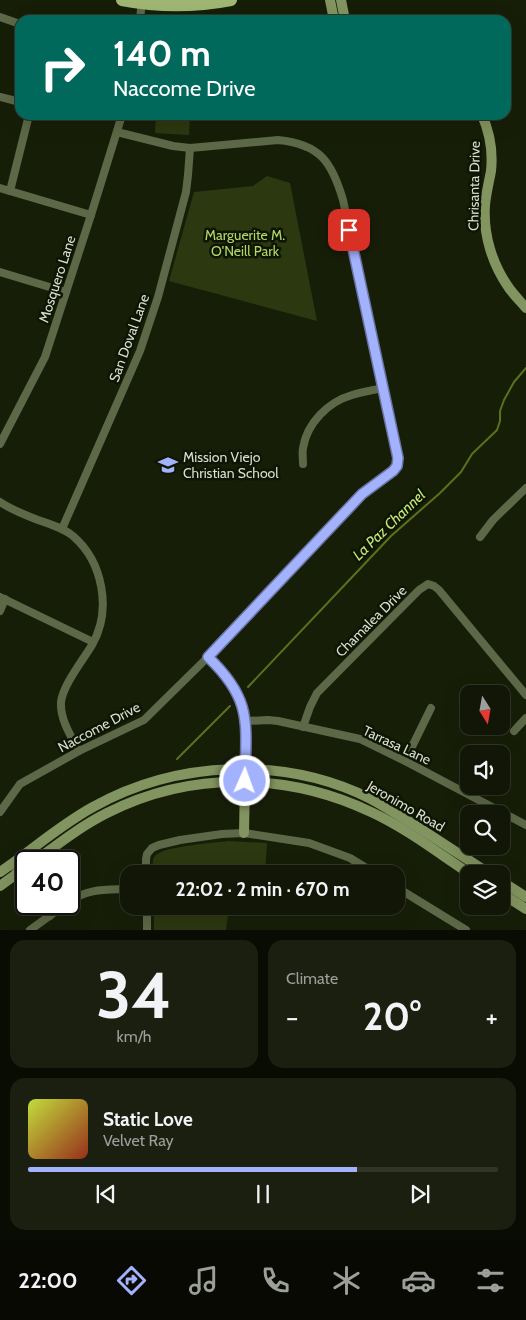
<!DOCTYPE html>
<html lang="en">
<head>
<meta charset="utf-8">
<style>
  :root { --surface:#111606; --page:#1a1f10; --text:#f1f3f6; --muted:#9c9f9b; --line:#303528; --accent:#a3b2fd }
  body { margin:0; font-family:Cabin,sans-serif; background:var(--page); color:var(--text); height:100vh; display:flex; flex-direction:column; font-size:19px; white-space:nowrap }
  * { box-sizing:border-box; margin:0 }
  p { font-size:16px; color:var(--muted) }
  .icon { flex:none; width:28px; height:28px; fill:none; stroke:currentColor; stroke-width:2; stroke-linecap:round; stroke-linejoin:round }
  .map { position:relative; height:930px; overflow:hidden }
  .side { display:flex; flex-direction:column; gap:10px; padding:10px; background:#090c03; flex:1 }
  .side>* { flex:none }
  .guide { position:absolute; left:15px; top:15px; width:496px; height:105px; border-radius:15px; box-shadow:0 5px 20px #0002,0 0 0 1px var(--line); background:#00695c; color:#fff; overflow:hidden }
  .needle { width:32px; rotate:169deg }
  .fabs { position:absolute; left:460px; top:685px; display:grid; gap:10px }
  .fabs a { display:grid; place-items:center; width:50px; height:50px; border-radius:10px; background:var(--surface); box-shadow:0 5px 20px #0002,0 0 0 1px var(--line); font-size:25px }
  .speed { position:absolute; left:15px; top:850px; display:flex; gap:10px; font-size:25px; font-weight:700; text-align:center }
  .speed>* { display:grid; place-content:center; width:65px; height:65px; border-radius:50%; background:var(--surface); box-shadow:0 5px 20px #0002,0 0 0 1px var(--line); line-height:1 }
  .speed .limit { border:2px solid #111; border-radius:8px; background:#fff; color:#111 }
  .pin { position:absolute; display:grid; place-items:center; width:42px; height:42px; color:#fff; margin:-21px; border-radius:10px; box-shadow:0 2px 8px #0006 }
  .me { position:absolute; width:55px; margin:-28px; rotate:2deg; stroke-linejoin:round; filter:drop-shadow(0 0 4px #0008) }
  .turn { display:flex; align-items:center; gap:18px; height:105px; padding:0 15px; font-size:22px }
  .turn .icon { width:65px; height:65px; stroke-width:2.5 }
  .turn b { display:block; font-size:35px; line-height:42px }
  .big { font-size:38px; font-weight:700; line-height:1.1 }
  .side .widget { flex:1; display:flex; flex-direction:column; justify-content:center; gap:8px; min-width:0; padding:0 18px; border-radius:15px; background:var(--page) }
  .side .dial { align-items:center; gap:0 }
  .dial b { font-size:65px; line-height:1 }
  .song { display:flex; align-items:center; gap:15px }
  .cover { width:60px; height:60px; border-radius:8px; background:linear-gradient(135deg,hsl(70 70% 55%),hsl(10 70% 35%)) }
  .played { height:5px; border-radius:2px; background:linear-gradient(90deg,var(--accent) 70%,var(--line) 70%) }
  .keys { display:flex; justify-content:space-around; direction:ltr }
  .heat { display:flex; justify-content:space-between; align-items:center; font-size:28px; direction:ltr }
  .side .tiles { flex:1; display:grid; gap:10px; grid-template-columns:1fr 1fr }
  .widget:last-child { grid-column:span 2 }
  .trip { position:absolute; left:120px; top:865px; width:285px; height:50px; border-radius:15px; background:var(--surface); box-shadow:0 5px 20px #0002,0 0 0 1px var(--line); font-weight:700; line-height:50px; text-align:center }
  .menu { display:flex; height:80px; justify-content:space-around; align-items:center; background:#070902; color:var(--muted) }
  .menu .icon { width:35px; height:35px }
  .menu .active { color:var(--accent) }
  .menu b { font-size:22px; color:var(--text) }
  .map>svg:first-child { display:block }
  .green { fill:#2c3810 }
  .lines { fill:none; stroke-linecap:round; stroke-linejoin:round }
  .stream { stroke:#5a721c; stroke-width:2 }
  .street { stroke:#5c6847; stroke-width:8 }
  .secondary { stroke:#82945f; stroke-width:10 }
  .primary { stroke:#9fb772; stroke-width:12 }
  .route-casing { stroke:#6a74a4; stroke-width:12 }
  .route { stroke:#a3b2fd; stroke-width:9 }
  .labels { text-anchor:middle; stroke-width:5; stroke-linejoin:round; paint-order:stroke }
  .street-label { font-size:14px; fill:#d9ded0; stroke:#0e1502 }
  .park-label { font-size:14px; fill:#b2d667; stroke:#0e1502 }
  .poi-label { font-size:14px; fill:#d9ded0; stroke:#0e1502; text-anchor:start }
  .water-label { font-size:15px; font-style:italic; fill:#c4e879; stroke:#0e1502 }
</style>
</head>
<body>
<div class="map">
<svg width="526" height="930" viewBox="0 0 526 930">
  <rect width="100%" height="100%" fill="#171e08"/>
  <g class="green">
    <path d="M156,115H190L189,135L155,133Z"/>
    <path d="M267,176L290,183L317,321L169,281L194,192L253,186Z"/>
    <path d="M228,841L267,843L265,874H153C153,868 151,859 156,855C166,846 213,843 228,841Z"/>
    <path d="M154,906H233L228,915L226,930H154Z"/>
  </g>
  <g class="lines">
    <g class="stream">
      <path d="M248,687L391,536L440,493L461,472L472,454L497,430L500,421V411L504,400L514,382L526,368"/>
      <path d="M177,759L230,706"/>
    </g>
    <g class="street">
      <path d="M0,17L20,24"/>
      <path d="M140,20L142,0"/>
      <path d="M0,97L20,102"/>
      <path d="M0,188L91,215"/>
      <path d="M10,191L29,115"/>
      <path d="M0,272L66,292"/>
      <path d="M0,444L45,357L91,215L122,115"/>
      <path d="M303,464C303,459 302,453 303,448C307,423 328,402 352,395C362,392 373,390 383,388"/>
      <path d="M0,502C12,510 25,515 38,520C50,524 63,528 73,536C103,562 112,610 92,645C83,660 63,685 61,702C60,720 71,736 79,751"/>
      <path d="M62,529L140,351L158,297L186,192L188,175L190,148"/>
      <path d="M480,537L493,520L526,488"/>
      <path d="M0,597L93,642"/>
      <path d="M0,611L5,599"/>
      <path d="M246,721L268,720L278,721L360,739L405,761L526,825"/>
      <path d="M303,727L310,707L317,693L419,590L428,584L434,586L439,590L526,695"/>
      <path d="M514,731L526,718"/>
      <path d="M405,761L431,708"/>
      <path d="M0,812L20,784L79,751L144,720L208,657L362,494L393,471L397,465L398,458L343,200C332,162 320,144 278,140L190,148L173,146L117,132"/>
      <path d="M15,869L26,883"/>
      <path d="M146,874V859L147,854L152,848L159,845L180,840L222,834L244,833L309,843L350,858L376,874"/>
      <path d="M396,887L466,930"/>
      <path d="M69,902C88,888 106,890 129,889"/>
      <path d="M41,904L50,916"/>
      <path d="M147,906V930"/>
      <path d="M30,930L66,904"/>
    </g>
    <g class="secondary">
      <path d="M330,0L334,20"/>
      <path d="M341,0L345,20"/>
      <path d="M482,115C490,133 493,152 491,171C489,182 486,194 485,205C483,234 492,264 509,288C514,295 520,301 526,308"/>
      <path d="M208,657C231,679 244,697 246,729L244,833"/>
      <path d="M35,861C58,844 81,826 107,813C190,771 287,772 371,812C406,828 438,853 470,874"/>
      <path d="M0,872C31,851 60,825 93,807C177,760 285,756 371,799C391,810 410,822 430,835C450,848 470,861 490,874"/>
      <path d="M501,881L526,897"/>
      <path d="M0,886L26,867"/>
      <path d="M501,893L526,909"/>
    </g>
    <path class="primary" d="M122,0C158,7 195,7 231,0"/>
  </g>
  <g class="lines">
    <defs>
      <path id="route" d="M245,781C246,723 253,700 208,657L362,494L393,471L397,466L398,458L349,230"/>
    </defs>
    <use href="#route" class="route-casing"/>
    <use href="#route" class="route"/>
  </g>
  <defs>
    <symbol id="school-bare" viewBox="-9 -9 18 18"><path d="M0-5L7-2L0 1L-7-2ZM-4 1L0 2.5L4 1V4Q0 6-4 4Z" fill="#a3b2fd" stroke="#0e1502" stroke-width="2.5" paint-order="stroke"/></symbol>
  </defs>
  <g fill-rule="evenodd">
    <use href="#school-bare" x="154" y="451" width="28" height="28"/>
  </g>
  <g class="labels">
    <g class="street-label">
      <text transform="translate(474 186) rotate(-89)" y="5">Chrisanta Drive</text>
      <text transform="translate(57 279) rotate(-72)" y="5">Mosquero Lane</text>
      <text transform="translate(129 338) rotate(-70)" y="5">San Doval Lane</text>
      <text transform="translate(371 621) rotate(-45)" y="5">Chamalea Drive</text>
      <text transform="translate(99 727) rotate(-28)" y="5">Naccome Drive</text>
      <text transform="translate(397 745) rotate(25)" y="5">Tarrasa Lane</text>
      <text transform="translate(406 806) rotate(30)" y="5">Jeronimo Road</text>
    </g>
    <g class="park-label">
      <text x="245" y="240">Marguerite M.<tspan x="245" dy="16">O'Neill Park</tspan></text>
    </g>
    <g class="poi-label">
      <text x="183" y="462">Mission Viejo<tspan x="183" dy="16">Christian School</tspan></text>
    </g>
    <g class="water-label">
      <text transform="translate(389 525) rotate(-44)" y="5">La Paz Channel</text>
    </g>
  </g>
</svg>
<div class="fabs">
<a><svg class="needle" viewBox="-14 -14 28 28"><path d="M0-13l5 13h-10z" fill="#e53935"/><path d="M0 13l5-13h-10z" fill="#9c9f9b"/></svg></a>
<a><svg class="icon" aria-label="sound" viewBox="0 0 24 24"><path d="M4 9h4l5-4v14l-5-4H4zM17 9q2 3 0 6"/></svg></a>
<a><svg class="icon" aria-label="search" viewBox="0 0 24 24"><circle cx="10" cy="10" r="6"/><path d="M15 15l6 6"/></svg></a>
<a><svg class="icon" aria-label="layers" viewBox="0 0 24 24"><path d="M12 4l9 5-9 5-9-5zM3 14l9 5 9-5"/></svg></a>
</div>
<div class="speed"><div class="limit">40</div></div>
<div class="pin" style="left:349px;top:230px;background:#d93025"><svg class="icon" aria-label="arrive" viewBox="0 0 24 24"><path d="M6 21V4h12l-3 4 3 4H6"/></svg></div>
<svg class="me" style="left:245px;top:781px" viewBox="-20 -20 40 40"><circle r="17" fill="#a3b2fd" stroke="#fff" stroke-width="3"/><path d="M0-11L8 9 0 5-8 9z" fill="#fff"/></svg>
<div class="trip">22:02 · 2 min · 670 m</div>
<div class="guide">
<div class="turn"><svg class="icon" aria-label="right" viewBox="0 0 24 24"><path d="M7 20v-9h11M14 6l5 5-5 5"/></svg><div><b>140 m</b>Naccome Drive</div></div>
</div>
</div>
<section class="side">
<div class="tiles">
<div class="widget dial"><b>34</b><p>km/h</p></div>
<div class="widget"><p>Climate</p>
<div class="heat"><a>−</a><b class="big">20°</b><a>+</a></div>
</div>
<div class="widget">
<div class="song"><i class="cover"></i><div><b>Static Love</b><p>Velvet Ray</p></div></div>
<div class="played"></div>
<div class="keys"><svg class="icon" aria-label="previous" viewBox="0 0 24 24"><path d="M18 5L8 12l10 7zM5 5v14"/></svg><svg class="icon" aria-label="pause" viewBox="0 0 24 24"><path d="M8 5v14M16 5v14"/></svg><svg class="icon" aria-label="next" viewBox="0 0 24 24"><path d="M6 5l10 7-10 7zM19 5v14"/></svg></div>
</div>
</div>
</section>
<nav class="menu">
<b>22:00</b>
<svg class="icon active" aria-label="directions" viewBox="0 0 24 24"><path d="M12 3l9 9-9 9-9-9zM9 14v-3h6M13 9l2 2-2 2"/></svg>
<svg class="icon" aria-label="music" viewBox="0 0 24 24"><path d="M9 18V5l10-2v13"/><circle cx="6" cy="18" r="3"/><circle cx="16" cy="16" r="3"/></svg>
<svg class="icon" aria-label="phone" viewBox="0 0 24 24"><path d="M5 4h4l2 5-3 2q2 4 5 5l2-3 5 2v4C11 20 4 13 5 4z"/></svg>
<svg class="icon" aria-label="climate" viewBox="0 0 24 24"><path d="M12 3v18M4 7l16 10M4 17L20 7"/></svg>
<svg class="icon" aria-label="car" viewBox="0 0 24 24"><path d="M5 17H2v-5l4-1 3-4h7l3 4 3 1v5h-3M9 17h6M6 11h13"/><circle cx="7" cy="17" r="2"/><circle cx="17" cy="17" r="2"/></svg>
<svg class="icon" aria-label="filters" viewBox="0 0 24 24"><path d="M4 7h16M4 17h16"/><circle cx="9" cy="7" r="2"/><circle cx="15" cy="17" r="2"/></svg>
</nav>
</body>
</html>
